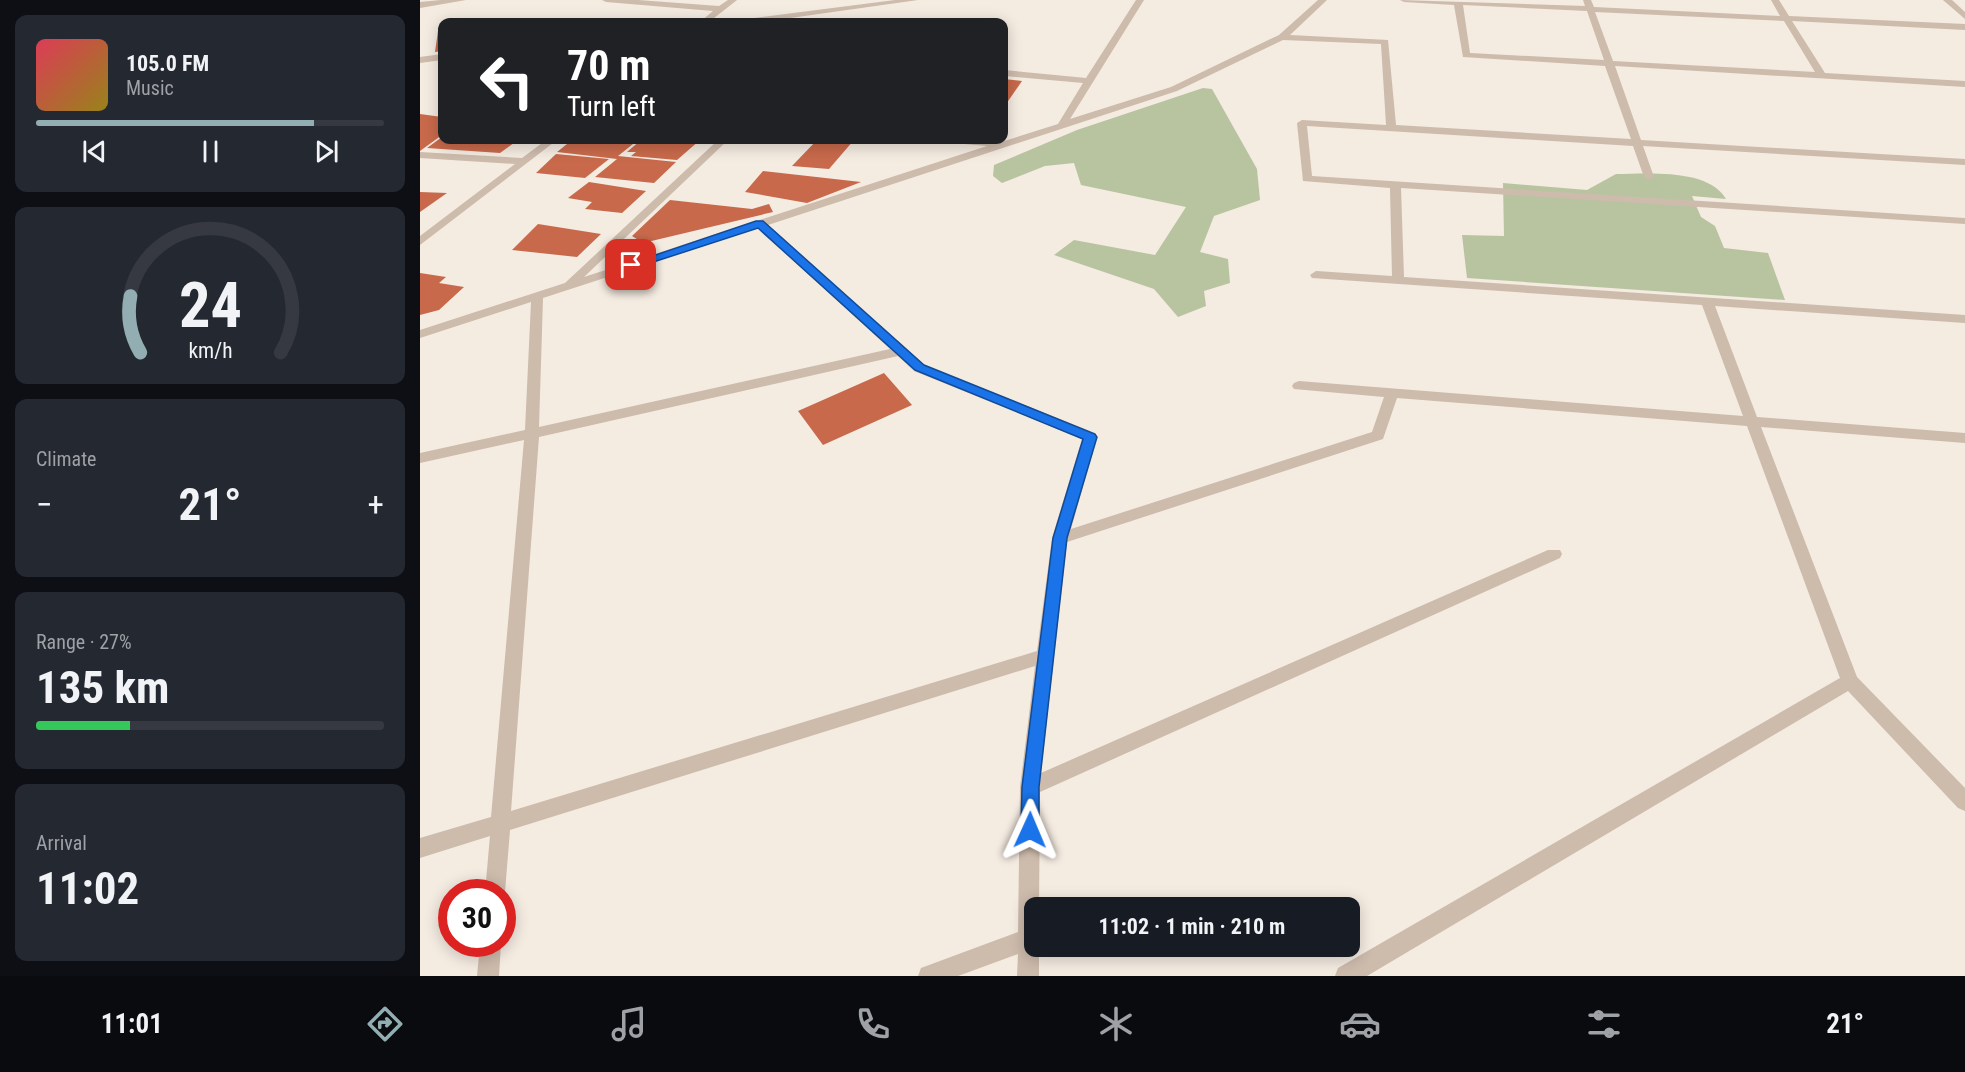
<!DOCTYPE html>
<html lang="en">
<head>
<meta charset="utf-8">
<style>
  :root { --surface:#171b24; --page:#242831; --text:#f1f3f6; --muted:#9ea1a6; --line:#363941; --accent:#92aeb2 }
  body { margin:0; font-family:"Roboto Condensed",sans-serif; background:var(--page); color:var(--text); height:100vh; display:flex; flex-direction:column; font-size:22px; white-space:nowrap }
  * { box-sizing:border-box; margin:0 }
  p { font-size:20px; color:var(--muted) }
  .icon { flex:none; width:33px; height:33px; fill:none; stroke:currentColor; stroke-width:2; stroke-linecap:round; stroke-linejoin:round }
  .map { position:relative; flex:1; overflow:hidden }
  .sheet { display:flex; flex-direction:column; gap:15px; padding:15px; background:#0d0f14; width:420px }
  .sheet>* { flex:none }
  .hud { position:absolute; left:18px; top:18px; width:570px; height:126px; border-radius:12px; box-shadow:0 3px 15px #0003; background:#202124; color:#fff; overflow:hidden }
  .speed { position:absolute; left:18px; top:879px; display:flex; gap:12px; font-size:30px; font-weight:700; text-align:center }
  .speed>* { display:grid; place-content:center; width:78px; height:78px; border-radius:50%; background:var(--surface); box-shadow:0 3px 15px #0003; line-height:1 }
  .speed .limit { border:9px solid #d22; background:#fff; color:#111 }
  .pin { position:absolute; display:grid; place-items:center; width:51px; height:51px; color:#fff; margin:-26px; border-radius:12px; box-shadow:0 3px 9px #0006 }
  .me { position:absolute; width:66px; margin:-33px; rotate:1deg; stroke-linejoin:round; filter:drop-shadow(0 0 4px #0008) }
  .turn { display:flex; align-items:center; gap:21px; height:126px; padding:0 30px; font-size:27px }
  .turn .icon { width:78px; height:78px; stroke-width:2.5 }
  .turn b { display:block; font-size:42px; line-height:51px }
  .big { font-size:45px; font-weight:700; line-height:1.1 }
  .sheet .card { flex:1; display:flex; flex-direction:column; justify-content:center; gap:9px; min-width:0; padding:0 21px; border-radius:12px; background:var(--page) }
  .sheet .dial { align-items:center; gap:0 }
  .dial svg { height:156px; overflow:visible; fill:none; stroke:var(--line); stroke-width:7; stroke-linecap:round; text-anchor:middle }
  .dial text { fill:var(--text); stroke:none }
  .song { display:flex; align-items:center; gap:18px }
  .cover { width:72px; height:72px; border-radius:9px; background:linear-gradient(135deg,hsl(350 70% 55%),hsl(50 70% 35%)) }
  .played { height:6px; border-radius:3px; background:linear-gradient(90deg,var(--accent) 80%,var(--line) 80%) }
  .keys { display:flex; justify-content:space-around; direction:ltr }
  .heat { display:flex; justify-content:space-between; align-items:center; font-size:33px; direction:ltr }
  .charge { height:9px; border-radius:4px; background:linear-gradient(90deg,#34c759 27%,var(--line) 0) }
  .trip { position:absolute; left:604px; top:897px; width:336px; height:60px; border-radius:12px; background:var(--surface); box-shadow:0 3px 15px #0003; font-weight:700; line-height:60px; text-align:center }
  .tabs { display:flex; height:96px; justify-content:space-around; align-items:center; background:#090b0e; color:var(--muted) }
  .tabs .icon { width:42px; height:42px }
  .tabs .active { color:var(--accent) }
  .tabs b { font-size:27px; color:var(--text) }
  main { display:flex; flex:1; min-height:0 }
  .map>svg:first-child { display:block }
  .green { fill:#b8c4a0 }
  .building { fill:#c8694b }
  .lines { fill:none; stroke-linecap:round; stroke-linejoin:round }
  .minor { fill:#cdbbac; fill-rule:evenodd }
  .route { fill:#1a73e8; stroke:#114b97; stroke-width:1.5 }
</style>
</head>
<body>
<main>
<section class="sheet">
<div class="card">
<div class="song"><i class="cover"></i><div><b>105.0 FM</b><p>Music</p></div></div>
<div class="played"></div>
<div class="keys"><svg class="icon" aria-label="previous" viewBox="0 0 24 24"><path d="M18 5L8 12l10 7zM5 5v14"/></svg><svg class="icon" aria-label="pause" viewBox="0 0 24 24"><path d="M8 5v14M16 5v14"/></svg><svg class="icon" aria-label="next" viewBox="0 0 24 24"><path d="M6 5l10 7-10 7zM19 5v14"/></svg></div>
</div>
<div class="card dial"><svg viewBox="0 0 100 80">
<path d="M14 69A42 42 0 1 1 86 69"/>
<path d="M14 69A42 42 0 0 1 9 40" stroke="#92aeb2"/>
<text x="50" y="56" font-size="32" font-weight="700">24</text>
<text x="50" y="72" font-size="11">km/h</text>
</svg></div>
<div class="card"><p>Climate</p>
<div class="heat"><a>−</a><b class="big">21°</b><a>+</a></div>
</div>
<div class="card"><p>Range · 27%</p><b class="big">135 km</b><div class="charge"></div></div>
<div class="card"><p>Arrival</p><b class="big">11:02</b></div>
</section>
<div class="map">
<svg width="1545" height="976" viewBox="0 0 1545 976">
  <rect width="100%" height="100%" fill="#f4ebe1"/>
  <g class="green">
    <path d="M783,88L792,89L837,169L840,200L794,216L780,252L808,259L810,283L784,291L786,306L758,317L734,289L634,255L654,240L735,255L766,207L661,185L654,163L625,166L582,183L573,176L574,165L657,130Z"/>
    <path d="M1196,174C1227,174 1288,168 1306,199L1272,196L1281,217L1295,226L1304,248L1348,253L1365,300L1047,278L1042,235L1084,236L1083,183L1167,190Z"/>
  </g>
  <g class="building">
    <path d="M22,30V51L15,52L18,31Z"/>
    <path d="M584,79L602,81L584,107Z"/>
    <path d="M0,114L22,117V135L0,151Z"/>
    <path d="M22,137V140H98L80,153L7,148Z"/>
    <path d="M152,140H218L198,156L256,162L234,183L175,177L197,159L137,152Z"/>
    <path d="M221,140H280L257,160L211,156L216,152H207Z"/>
    <path d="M397,140H434L409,169L372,166Z"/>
    <path d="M136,154L189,159L165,178L116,173Z"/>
    <path d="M343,171L441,182L387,203L325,192Z"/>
    <path d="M169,182L226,191L202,213L165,209L172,202L148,198Z"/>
    <path d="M0,192L27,193L0,212Z"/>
    <path d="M250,200L332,209L349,204L353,212L223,243L212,236Z"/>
    <path d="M118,224L181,234L157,257L92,250Z"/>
    <path d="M0,273L26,277L19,283L44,287L19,310L0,315Z"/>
    <path d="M464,373L492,405L403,445L378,411Z"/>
  </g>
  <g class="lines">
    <g class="minor">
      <path d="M21,0H46L0,8V2Z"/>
      <path d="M182,0H218L299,6L308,0H317L289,22H280L293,11L186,2Z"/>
      <path d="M475,0H498L342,22H322L326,19Z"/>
      <path d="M716,0H724L650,119L751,87L859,35L898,0H907L870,35L968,40L976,125L1211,139L1185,66L1043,57L1034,5L984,2L980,0L1165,6L1163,0H1171L1174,7L1360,16L1351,0H1359L1369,16L1545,24V30L1372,21L1405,73L1545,81V87L1195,66L1221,140L1545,159V165L1223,146L1234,177L1229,180L1224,177L1213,146L887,126L892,176L1545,218V224L981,188L984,277L1545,315V323L1295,306L1337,417L1545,433V443L1341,427L1437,677L1545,788V811L1538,808L1428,691L947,976H915L918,968L1420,678L1327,426L977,398L963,439L647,542L621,773L1128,550H1140L1142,554L1140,558L620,792L619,908H615V946H619V976H597L598,954L538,976H498L501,968L598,932L600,787L615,666L90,830L85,892L82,899V892H65L70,836L0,858V838L71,817L104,440L0,463V453L105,430L111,302L0,338V330L145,283L298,140H308L164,277L567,146L533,143L528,140L581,142L638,124L663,83L584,76V70L666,78ZM1043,5L1167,11L1184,60L1050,53ZM1175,12L1364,21L1395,72L1193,61ZM863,40L961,44L966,125L882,120L877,123L883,181L970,188L972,276L896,271L890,275L892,278L1282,305L1323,416L879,381L874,383L872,386L874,389L964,397L952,432L651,529L677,437L675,433L504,365L348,225L757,91ZM338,228L470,349L119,427L123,298ZM478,356L494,371L662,439L632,538L617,651L91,811L119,437Z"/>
      <path d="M1523,0H1532L1545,12V19Z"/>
      <path d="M22,54V60L0,63V57Z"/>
      <path d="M126,140H137L0,245V236L95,164L0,158V152L102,158Z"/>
      <path d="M60,944H81L79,976H57Z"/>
    </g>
  </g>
  <path class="route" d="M336,221H343L504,365L675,434L677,437L647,538L619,787V830L616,836L610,839L604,836L601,830L602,787L633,538L663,439L495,370L338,228L215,268L206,265Z"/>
</svg>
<div class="speed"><div class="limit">30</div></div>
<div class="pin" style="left:211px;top:265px;background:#d93025"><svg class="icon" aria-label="arrive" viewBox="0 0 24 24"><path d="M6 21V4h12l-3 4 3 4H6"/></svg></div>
<svg class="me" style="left:610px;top:830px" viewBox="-20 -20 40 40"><path d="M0-17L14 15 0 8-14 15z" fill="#1a73e8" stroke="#fff" stroke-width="4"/></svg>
<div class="trip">11:02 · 1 min · 210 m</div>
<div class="hud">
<div class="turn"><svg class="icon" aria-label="left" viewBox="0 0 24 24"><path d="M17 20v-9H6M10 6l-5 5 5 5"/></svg><div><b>70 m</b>Turn left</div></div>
</div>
</div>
</main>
<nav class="tabs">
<b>11:01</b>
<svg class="icon active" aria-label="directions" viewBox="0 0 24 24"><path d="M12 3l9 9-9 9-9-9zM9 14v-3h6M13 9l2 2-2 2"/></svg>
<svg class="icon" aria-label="music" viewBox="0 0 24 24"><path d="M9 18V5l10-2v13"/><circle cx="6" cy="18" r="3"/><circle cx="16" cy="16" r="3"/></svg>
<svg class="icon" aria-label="phone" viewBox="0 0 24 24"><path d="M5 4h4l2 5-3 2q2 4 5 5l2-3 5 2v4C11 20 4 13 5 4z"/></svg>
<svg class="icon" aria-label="climate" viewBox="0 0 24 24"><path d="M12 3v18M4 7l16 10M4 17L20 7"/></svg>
<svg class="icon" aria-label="car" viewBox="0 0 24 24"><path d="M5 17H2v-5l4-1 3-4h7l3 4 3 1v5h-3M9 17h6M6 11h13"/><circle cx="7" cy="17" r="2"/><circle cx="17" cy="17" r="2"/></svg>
<svg class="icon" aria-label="filters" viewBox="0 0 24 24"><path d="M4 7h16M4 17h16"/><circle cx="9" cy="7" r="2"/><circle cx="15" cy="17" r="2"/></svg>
<b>21°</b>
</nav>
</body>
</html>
